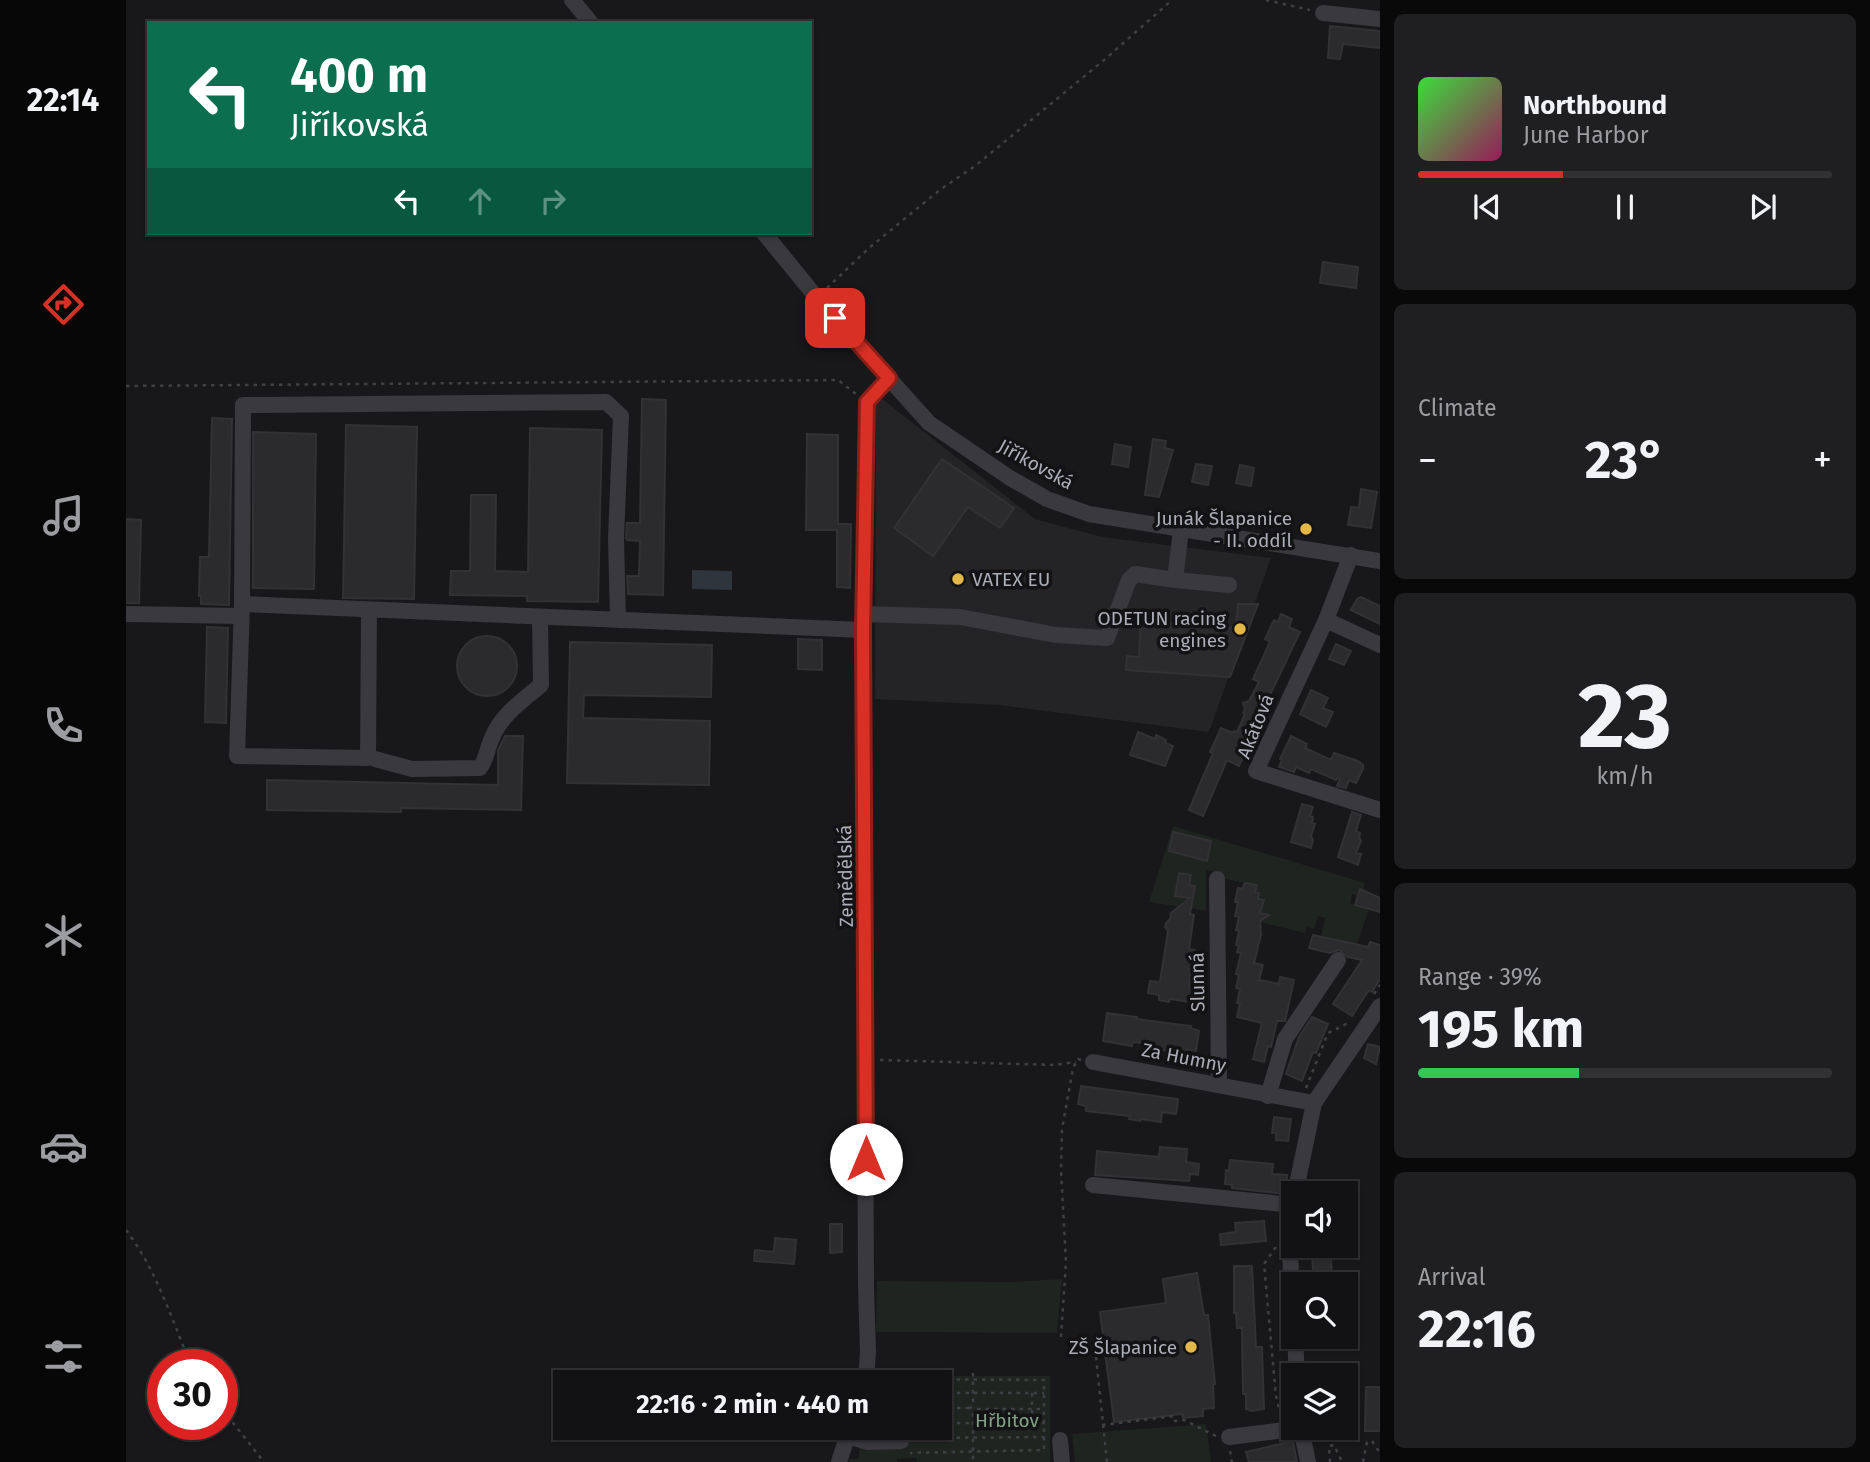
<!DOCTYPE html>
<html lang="en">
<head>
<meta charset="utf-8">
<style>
  :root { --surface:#121113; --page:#1f1f21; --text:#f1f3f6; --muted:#9c9da0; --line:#313133; --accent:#d93025 }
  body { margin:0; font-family:"Fira Sans",sans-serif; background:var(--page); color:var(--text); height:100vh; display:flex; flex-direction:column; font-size:26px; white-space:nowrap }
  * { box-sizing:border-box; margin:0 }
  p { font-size:23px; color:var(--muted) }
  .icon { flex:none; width:38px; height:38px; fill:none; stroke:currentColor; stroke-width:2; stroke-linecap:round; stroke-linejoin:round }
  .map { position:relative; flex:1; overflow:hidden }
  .sheet { display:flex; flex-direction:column; gap:14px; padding:14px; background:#0a090a; width:490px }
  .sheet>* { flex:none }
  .hud { position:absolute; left:21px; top:21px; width:665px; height:214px; border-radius:0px; box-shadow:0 2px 5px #0004,0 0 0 2px var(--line); background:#0b6e4f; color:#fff; overflow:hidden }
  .controls { position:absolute; left:1155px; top:1181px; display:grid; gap:14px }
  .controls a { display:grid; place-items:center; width:77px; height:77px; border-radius:0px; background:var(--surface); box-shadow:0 2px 5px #0004,0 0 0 2px var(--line); font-size:35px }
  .speed { position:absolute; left:21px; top:1349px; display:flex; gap:14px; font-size:35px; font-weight:700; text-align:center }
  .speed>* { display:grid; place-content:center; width:91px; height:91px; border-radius:50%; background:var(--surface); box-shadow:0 2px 5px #0004,0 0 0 2px var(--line); line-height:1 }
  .speed .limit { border:10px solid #d22; background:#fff; color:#111 }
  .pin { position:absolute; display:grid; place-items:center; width:60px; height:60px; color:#fff; margin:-30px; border-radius:14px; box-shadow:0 4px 10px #0006 }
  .me { position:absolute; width:77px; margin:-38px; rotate:0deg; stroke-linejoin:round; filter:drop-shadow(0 0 5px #0008) }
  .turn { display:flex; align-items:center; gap:24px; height:147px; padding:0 28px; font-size:32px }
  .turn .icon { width:91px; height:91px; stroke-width:2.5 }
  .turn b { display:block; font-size:49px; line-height:60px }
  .lanes { display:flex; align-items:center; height:66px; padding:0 28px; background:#0003; justify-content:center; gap:35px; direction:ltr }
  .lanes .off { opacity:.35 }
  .big { font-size:52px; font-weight:700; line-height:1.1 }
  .sheet .tile { flex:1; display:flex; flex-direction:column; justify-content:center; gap:10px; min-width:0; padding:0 24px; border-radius:10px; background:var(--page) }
  .sheet .dial { align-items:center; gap:0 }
  .dial b { font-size:91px; line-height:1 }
  .song { display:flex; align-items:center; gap:21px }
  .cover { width:84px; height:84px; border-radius:10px; background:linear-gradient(135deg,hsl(120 70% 55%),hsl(330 70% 35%)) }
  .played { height:7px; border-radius:4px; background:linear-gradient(90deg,var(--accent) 35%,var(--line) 35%) }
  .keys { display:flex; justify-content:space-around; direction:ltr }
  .heat { display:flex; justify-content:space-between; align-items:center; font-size:38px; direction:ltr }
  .charge { height:10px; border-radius:5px; background:linear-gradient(90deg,#34c759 39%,var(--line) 0) }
  .trip { position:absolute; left:427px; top:1370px; width:399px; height:70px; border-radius:0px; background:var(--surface); box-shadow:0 2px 5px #0004,0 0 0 2px var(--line); font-weight:700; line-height:70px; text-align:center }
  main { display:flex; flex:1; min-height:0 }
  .dock { display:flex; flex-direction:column; width:126px; justify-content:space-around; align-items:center; background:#070708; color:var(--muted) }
  .dock .icon { width:49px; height:49px }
  .dock .selected { color:var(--accent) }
  .dock b { font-size:32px; color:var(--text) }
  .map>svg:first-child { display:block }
  .built { fill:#242326 }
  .green { fill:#1e241f }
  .water { fill:#2e353c }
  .building { fill:#2b2a2d; stroke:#323235; stroke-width:2 }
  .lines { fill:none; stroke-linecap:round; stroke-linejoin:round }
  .path { stroke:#3f4045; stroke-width:2.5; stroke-dasharray:3.5 5; stroke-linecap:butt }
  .minor { stroke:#39393e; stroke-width:16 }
  .route-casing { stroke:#8d1f18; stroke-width:18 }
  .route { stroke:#d93025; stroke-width:12 }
  .poi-dot { fill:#e3b846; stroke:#131214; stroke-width:2.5 }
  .labels { text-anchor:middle; stroke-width:7; stroke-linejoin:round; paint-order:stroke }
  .street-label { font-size:19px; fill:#abaeb8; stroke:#131214 }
  .poi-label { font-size:19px; fill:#abaeb8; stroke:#131214; text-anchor:end }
  .park-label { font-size:19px; fill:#83a187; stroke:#131214 }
</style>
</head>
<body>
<main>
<nav class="dock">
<b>22:14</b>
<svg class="icon selected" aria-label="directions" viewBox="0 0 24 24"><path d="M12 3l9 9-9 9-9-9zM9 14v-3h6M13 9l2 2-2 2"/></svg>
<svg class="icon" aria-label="music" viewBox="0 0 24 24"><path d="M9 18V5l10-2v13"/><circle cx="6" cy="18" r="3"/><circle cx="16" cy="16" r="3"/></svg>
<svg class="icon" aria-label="phone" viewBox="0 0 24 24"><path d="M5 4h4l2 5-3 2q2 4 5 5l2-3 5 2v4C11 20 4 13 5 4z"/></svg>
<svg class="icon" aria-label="climate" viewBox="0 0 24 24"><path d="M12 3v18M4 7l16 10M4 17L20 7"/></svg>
<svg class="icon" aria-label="car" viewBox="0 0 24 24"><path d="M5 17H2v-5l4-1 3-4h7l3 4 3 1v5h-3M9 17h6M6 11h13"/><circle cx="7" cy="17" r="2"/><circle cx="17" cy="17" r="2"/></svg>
<svg class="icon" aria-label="filters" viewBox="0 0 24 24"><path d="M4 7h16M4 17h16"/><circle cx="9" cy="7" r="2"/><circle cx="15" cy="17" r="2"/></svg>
</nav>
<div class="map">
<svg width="1254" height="1462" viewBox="0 0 1254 1462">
  <rect width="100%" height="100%" fill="#181719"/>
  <path class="built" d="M750,394L909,519L976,537L1145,558L1083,732L873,705L749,699Z"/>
  <g class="green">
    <path d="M1047,826L1239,883L1237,890L1234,889L1232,896L1226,894L1224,903L1243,909L1231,944L1195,937L1199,918L1192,916L1188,929L1181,927L1179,933L1134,922L1132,913L1137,900L1132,899L1133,893L1129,892L1130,885L1089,877L1088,872L1080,870V911L1023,902Z"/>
    <path d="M936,1279L931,1333L750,1332L751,1281L884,1282Z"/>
    <path d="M754,1376H924V1462H791L790,1458L771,1459V1462H723L722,1459H733V1446H741L746,1428H814V1382H754Z"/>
    <path d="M1080,1424L1085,1462H949L946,1434Z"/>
  </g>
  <path class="water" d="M566,570L606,571V590L566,589Z"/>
  <g class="building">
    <path d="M1204,26L1254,31V48L1217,44L1214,59L1202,58Z"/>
    <path d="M1197,262L1232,267L1230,288L1194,283Z"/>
    <path d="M516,399L540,400L537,595L502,594L501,576H513L514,541L501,540L500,538L501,523H514Z"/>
    <path d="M86,418L106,419L103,605L75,604V596H73L74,557H83Z"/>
    <path d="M220,425L291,427L288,599L217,598Z"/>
    <path d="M404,428L476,430L472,602L401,601V596L324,595L325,571H344L345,495H370L369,571L402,572Z"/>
    <path d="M127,432L190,434L188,589L127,588Z"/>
    <path d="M681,434L712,435V524H725L724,588L711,587V530H680Z"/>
    <path d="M1027,439L1040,441L1039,448L1047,450L1033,497L1019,495Z"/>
    <path d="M989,444L1005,447L1002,467L986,464Z"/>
    <path d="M816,459L888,508L874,528L842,507L807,556L768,528Z"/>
    <path d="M1070,464L1086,466L1082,485L1066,482Z"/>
    <path d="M1114,465L1128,468L1125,486L1110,483Z"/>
    <path d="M1235,489L1251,492L1245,528L1222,525L1225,507L1233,508Z"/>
    <path d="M0,519L15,520L13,603H0Z"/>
    <path d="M1235,597L1254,606V624L1225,610L1231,599Z"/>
    <path d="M1112,604H1132L1104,677L1000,670L1001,656L1013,657L1015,617L1032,618L1031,623L1110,628Z"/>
    <path d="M1155,614L1166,619L1163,627L1174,632L1132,720L1130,719L1121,740L1124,742L1113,766L1101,760L1077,816L1063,810L1087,753L1084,752L1095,728L1107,733L1108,731L1111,732L1119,714L1117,713L1119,709L1117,703L1123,701L1133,682L1127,679L1144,642L1139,639L1148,620L1152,622Z"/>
    <path d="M81,627L102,628L100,723L79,722Z"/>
    <circle cx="361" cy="666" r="30"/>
    <path d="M672,639L696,640V670L672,669Z"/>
    <path d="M444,642L586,645L585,697L458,695L457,718L584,721L583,785L441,783Z"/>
    <path d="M1210,644L1225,651L1218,665L1203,659Z"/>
    <path d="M1185,690L1202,698L1197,708L1207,712L1200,727L1174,714Z"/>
    <path d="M1012,732L1029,739L1030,735L1040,740L1039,743L1047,746L1039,766L1004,755Z"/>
    <path d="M379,736H397L395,810L275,808V812L141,810V780L372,785V750Z"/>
    <path d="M1165,736L1181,744L1179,748L1205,760L1208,753L1232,761L1237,765V769L1230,783L1223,780L1220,788L1211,786L1214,779L1211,778L1210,780L1185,769L1183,773L1170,767L1168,772L1153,767L1156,760L1154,759Z"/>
    <path d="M1176,804L1187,807L1184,816L1187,817L1186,823L1189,824L1185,836L1187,840L1185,848L1165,842Z"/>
    <path d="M1226,812L1235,815L1230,831L1234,833L1233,837L1235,841L1230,853L1235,854L1232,865L1212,857Z"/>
    <path d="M1047,832L1085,841L1081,861L1043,851Z"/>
    <path d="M1053,873L1065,875L1063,885L1069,886L1064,914L1068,915L1063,949L1069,950L1063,987L1067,988L1065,1002L1044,999L1043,1002L1033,1000V995L1022,993L1024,981L1034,982L1042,931L1039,927L1040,923L1044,919L1045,913L1064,898L1049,896Z"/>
    <path d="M1119,883L1131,885L1129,892L1133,893L1132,899L1138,900L1134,913L1143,915L1134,921L1135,935L1128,963L1137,965L1133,980L1153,984L1154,977L1168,980L1159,1021H1151L1145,1047L1142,1046L1138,1062L1127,1059L1136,1023L1111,1017L1114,1003H1111L1114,989L1110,988L1113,975L1110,974L1115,953L1111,952L1113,946L1110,945L1113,931L1110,930L1113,917L1109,916L1112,902H1109L1112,888L1116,889Z"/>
    <path d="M1234,889L1254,898V912L1229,905Z"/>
    <path d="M1187,935L1242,947L1244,942L1254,945V979L1246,992L1243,990L1226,1016L1207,1004L1236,960L1222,957L1213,950L1204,953L1183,948Z"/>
    <path d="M981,1013L1011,1017L1010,1019L1065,1026L1064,1028L1073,1031L1070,1051L1061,1049L1060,1054L1030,1049V1045L1007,1042L1006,1046L977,1041Z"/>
    <path d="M1186,1017L1202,1024L1190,1053L1187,1052L1176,1081L1160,1074L1173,1037Z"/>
    <path d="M1242,1044L1254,1047L1250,1064L1238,1058Z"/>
    <path d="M955,1086L1052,1099L1050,1114L1036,1112L1035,1122L1015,1119L1014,1121L1003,1119L1004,1116L960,1111V1106L952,1104Z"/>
    <path d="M1148,1117L1165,1119L1162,1141L1150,1140V1133H1146Z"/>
    <path d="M1034,1147L1061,1149L1060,1162L1073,1164L1072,1175L1064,1174L1063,1181L969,1175L971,1151L1033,1157Z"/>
    <path d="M1104,1160L1147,1164L1146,1174L1161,1175L1159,1194L1106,1188V1185L1099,1184L1100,1170L1103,1171Z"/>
    <path d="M1138,1221L1140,1241L1095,1245L1094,1234L1110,1232L1109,1223Z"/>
    <path d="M704,1224H716V1252L704,1253Z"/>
    <path d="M649,1238L670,1240L668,1264L628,1261L629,1250L648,1252Z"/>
    <path d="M1204,1253L1207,1284H1188L1186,1255Z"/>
    <path d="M1108,1266H1126L1130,1347H1136L1138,1409L1126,1411L1120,1409V1394H1117L1116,1328H1111L1110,1313H1108Z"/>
    <path d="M1071,1273L1078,1315H1082L1089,1384L1087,1385L1088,1408L1077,1409V1416L1057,1418L1056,1414L988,1422L974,1312L1040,1303L1037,1279Z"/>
    <path d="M1240,1387H1254V1431H1239Z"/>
    <path d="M1167,1441L1171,1462H1123L1120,1452Z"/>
  </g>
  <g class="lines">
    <g class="path">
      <path d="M1140,0L1184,10"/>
      <path d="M701,288L743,248L815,189L849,166L977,61L1046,0"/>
      <path d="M0,386L712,380L730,394"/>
      <path d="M1248,994L1254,985"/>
      <path d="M754,1060L929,1065L950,1062"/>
      <path d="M1180,1088L1202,1033L1224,1022"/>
      <path d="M0,1230C30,1269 46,1320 65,1365"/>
      <path d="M1150,1247L1138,1264L1150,1396L1154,1413L1157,1416"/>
      <path d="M935,1337L940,1262L935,1171L936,1129L947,1068L952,1059L955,1060"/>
      <path d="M970,1357L981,1462"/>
      <path d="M847,1373V1405L844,1408L847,1412V1462"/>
      <path d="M757,1382V1379L918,1380V1450L784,1453"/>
      <path d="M814,1393H918"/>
      <path d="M906,1393V1423"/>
      <path d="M814,1408H844"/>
      <path d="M96,1409L138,1462"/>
      <path d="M851,1409H918"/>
      <path d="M814,1423H918"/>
      <path d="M976,1425L1048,1416L1049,1421L1058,1420L1090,1436"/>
      <path d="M788,1438L918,1437"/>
      <path d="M1104,1451L1106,1462"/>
      <path d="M1204,1462L1203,1446L1208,1445L1216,1462"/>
      <path d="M1237,1462L1241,1442L1246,1441L1254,1453"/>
    </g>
    <g class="minor">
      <path d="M446,0L465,23"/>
      <path d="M1197,13L1254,19"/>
      <path d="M638,233L691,298L803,423L884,478L921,499L963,514L1254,561"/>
      <path d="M1225,555L1200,620L1130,771L1254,810"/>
      <path d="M1049,580L1103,585"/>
      <path d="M116,604L111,756L242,758L243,610"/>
      <path d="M0,614L115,616"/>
      <path d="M738,614L834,617L930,635L981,638L1003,580L1009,574L1049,580L1055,530"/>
      <path d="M492,620L490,538L495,416L480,402L117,405L116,604C323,613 530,622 737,630"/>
      <path d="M1200,620L1254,645"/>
      <path d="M249,759L286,769L354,768C361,758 361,748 366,738C375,715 397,700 415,685L414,617"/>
      <path d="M1091,879L1093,1085"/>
      <path d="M967,1062L1188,1103"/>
      <path d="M1142,1096L1159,1039L1212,960"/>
      <path d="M967,1185L1167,1205"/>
      <path d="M1169,1194L1188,1103L1254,1006"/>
      <path d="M1167,1203L1163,1231L1167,1314"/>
      <path d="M1169,1337L1171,1376"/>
      <path d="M740,1382L742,1352L740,1285L737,630L741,402L763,378"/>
      <path d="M1175,1428L1182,1462"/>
      <path d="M721,1436L742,1442L775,1441"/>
      <path d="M1103,1437L1175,1428"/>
      <path d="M934,1440L936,1462"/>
      <path d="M713,1462L724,1428"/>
    </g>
  </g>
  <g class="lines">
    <defs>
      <path id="route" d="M709,318L763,378L741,402L737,630L740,1159"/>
    </defs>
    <use href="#route" class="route-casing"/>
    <use href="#route" class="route"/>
  </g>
  <g class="poi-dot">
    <circle cx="1180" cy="529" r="7"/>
    <circle cx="832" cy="579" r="7"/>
    <circle cx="1114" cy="629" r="7"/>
    <circle cx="1065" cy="1347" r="7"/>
  </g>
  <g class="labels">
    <g class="street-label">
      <text transform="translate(910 464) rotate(29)" y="7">Jiříkovská</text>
      <text transform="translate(1129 726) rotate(-68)" y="7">Akátová</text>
      <text transform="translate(719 876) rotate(-91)" y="7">Zemědělská</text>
      <text transform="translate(1071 982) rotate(-91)" y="7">Slunná</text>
      <text transform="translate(1058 1057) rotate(11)" y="7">Za Humny</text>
    </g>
    <g class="poi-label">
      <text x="1166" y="525">Junák Šlapanice<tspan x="1166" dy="22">- II. oddíl</tspan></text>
      <text x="846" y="586" text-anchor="start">VATEX EU</text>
      <text x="1100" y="625">ODETUN racing<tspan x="1100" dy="22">engines</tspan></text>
      <text x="1051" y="1354">ZŠ Šlapanice</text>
    </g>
    <g class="park-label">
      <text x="881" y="1427">Hřbitov</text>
    </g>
  </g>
</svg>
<div class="controls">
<a><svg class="icon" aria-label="sound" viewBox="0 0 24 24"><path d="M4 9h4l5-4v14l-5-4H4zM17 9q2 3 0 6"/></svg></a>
<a><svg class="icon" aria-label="search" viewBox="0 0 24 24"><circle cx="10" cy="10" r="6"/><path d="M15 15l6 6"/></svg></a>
<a><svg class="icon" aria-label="layers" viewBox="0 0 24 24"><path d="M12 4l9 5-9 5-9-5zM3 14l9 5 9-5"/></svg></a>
</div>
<div class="speed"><div class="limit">30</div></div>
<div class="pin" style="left:709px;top:318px;background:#d93025"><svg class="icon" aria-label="arrive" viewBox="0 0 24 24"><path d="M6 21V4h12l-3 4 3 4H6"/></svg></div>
<svg class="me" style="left:740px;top:1159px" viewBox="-20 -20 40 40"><circle r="19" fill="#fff"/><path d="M0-13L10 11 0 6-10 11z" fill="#d93025"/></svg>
<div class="trip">22:16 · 2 min · 440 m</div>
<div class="hud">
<div class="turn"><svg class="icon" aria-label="left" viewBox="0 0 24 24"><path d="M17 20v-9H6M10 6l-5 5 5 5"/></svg><div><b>400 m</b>Jiříkovská</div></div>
<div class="lanes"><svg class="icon" aria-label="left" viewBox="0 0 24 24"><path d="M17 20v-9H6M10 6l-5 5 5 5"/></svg><svg class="icon off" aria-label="ahead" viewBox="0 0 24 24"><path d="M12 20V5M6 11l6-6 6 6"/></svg><svg class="icon off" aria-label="right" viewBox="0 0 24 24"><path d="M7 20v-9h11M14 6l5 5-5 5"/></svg></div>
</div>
</div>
<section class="sheet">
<div class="tile">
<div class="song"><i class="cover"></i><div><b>Northbound</b><p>June Harbor</p></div></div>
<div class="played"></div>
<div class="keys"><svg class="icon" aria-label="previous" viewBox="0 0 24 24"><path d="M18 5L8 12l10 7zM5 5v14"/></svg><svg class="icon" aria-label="pause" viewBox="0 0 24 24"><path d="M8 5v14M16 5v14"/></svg><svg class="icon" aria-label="next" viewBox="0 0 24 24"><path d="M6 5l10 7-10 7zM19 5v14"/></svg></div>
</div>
<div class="tile"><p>Climate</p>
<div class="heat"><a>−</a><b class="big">23°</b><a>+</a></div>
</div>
<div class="tile dial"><b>23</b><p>km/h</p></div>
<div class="tile"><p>Range · 39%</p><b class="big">195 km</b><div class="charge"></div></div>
<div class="tile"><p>Arrival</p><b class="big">22:16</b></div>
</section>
</main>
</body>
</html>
